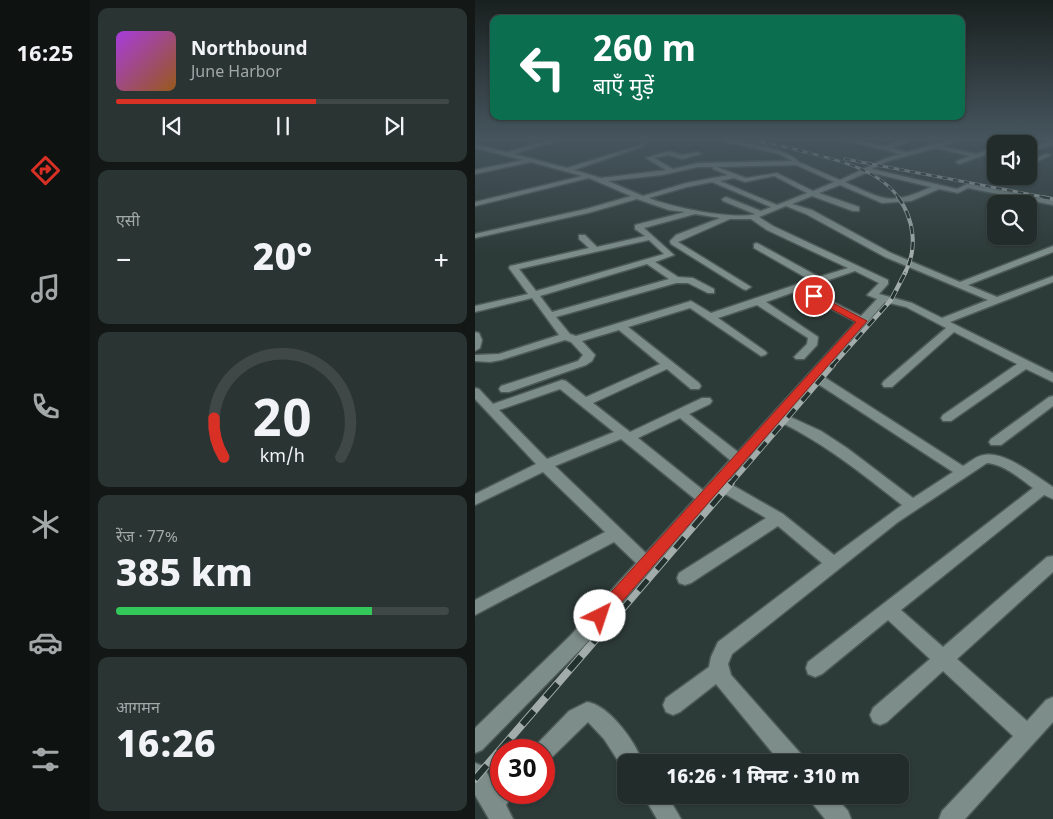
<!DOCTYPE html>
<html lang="hi">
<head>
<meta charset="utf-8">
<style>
  :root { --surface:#222c2a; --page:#2a3432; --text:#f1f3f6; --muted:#a2a7a8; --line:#3f4847; --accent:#d93025 }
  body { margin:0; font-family:Georgia,"Noto Sans Devanagari",serif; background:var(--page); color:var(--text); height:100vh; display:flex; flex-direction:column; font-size:19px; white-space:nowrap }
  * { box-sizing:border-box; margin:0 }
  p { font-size:16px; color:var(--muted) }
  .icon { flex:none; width:28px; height:28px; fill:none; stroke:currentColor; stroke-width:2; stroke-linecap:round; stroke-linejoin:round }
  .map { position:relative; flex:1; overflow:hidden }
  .sheet { display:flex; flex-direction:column; gap:8px; padding:8px; background:#131817; width:385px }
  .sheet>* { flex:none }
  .hud { position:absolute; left:15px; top:15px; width:475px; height:105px; border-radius:10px; box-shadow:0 1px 4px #0004,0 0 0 1px var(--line); background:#0b6e4f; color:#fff; overflow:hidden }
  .controls { position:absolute; left:512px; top:135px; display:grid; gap:10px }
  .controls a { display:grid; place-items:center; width:50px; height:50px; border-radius:10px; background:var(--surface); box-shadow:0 1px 4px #0004,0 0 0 1px var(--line); font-size:25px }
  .speed { position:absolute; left:15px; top:739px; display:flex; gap:10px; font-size:25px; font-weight:700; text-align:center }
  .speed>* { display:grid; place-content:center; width:65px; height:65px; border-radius:50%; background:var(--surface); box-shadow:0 1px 4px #0004,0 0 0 1px var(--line); line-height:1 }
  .speed .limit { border:8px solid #d22; background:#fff; color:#111 }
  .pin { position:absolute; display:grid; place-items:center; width:42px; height:42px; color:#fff; margin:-21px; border:2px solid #fff; border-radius:50%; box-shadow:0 1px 5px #0007 }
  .me { position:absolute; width:55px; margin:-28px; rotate:41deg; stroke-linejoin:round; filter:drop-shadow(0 0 4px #0008) }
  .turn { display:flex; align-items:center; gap:18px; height:105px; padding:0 20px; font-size:22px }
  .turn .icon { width:65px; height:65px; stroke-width:2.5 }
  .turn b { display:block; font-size:35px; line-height:42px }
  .big { font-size:38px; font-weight:800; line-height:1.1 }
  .sheet .widget { flex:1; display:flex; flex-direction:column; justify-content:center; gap:8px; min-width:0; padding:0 18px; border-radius:10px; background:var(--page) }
  .sheet .dial { align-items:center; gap:0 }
  .dial svg { height:130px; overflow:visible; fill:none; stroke:var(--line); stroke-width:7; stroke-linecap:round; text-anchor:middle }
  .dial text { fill:var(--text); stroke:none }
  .song { display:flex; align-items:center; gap:15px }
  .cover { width:60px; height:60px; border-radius:8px; background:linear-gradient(135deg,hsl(280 70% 55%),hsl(30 70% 35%)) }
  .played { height:5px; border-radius:2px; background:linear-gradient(90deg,var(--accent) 60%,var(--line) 60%) }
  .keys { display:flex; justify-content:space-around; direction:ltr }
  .heat { display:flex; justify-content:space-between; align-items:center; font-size:28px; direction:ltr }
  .charge { height:8px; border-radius:4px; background:linear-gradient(90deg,#34c759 77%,var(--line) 0) }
  .trip { position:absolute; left:142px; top:754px; width:292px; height:50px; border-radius:10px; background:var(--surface); box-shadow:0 1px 4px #0004,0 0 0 1px var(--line); font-weight:800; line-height:50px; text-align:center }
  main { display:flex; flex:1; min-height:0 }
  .dock { display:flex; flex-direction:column; width:90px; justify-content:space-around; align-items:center; background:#0e1211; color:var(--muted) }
  .dock .icon { width:35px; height:35px }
  .dock .current { color:var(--accent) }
  .dock b { font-size:22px; color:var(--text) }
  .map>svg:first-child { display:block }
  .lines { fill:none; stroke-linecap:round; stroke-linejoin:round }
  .minor-casing { stroke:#4d5956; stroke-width:3 }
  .minor { fill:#7d8d89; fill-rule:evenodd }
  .rail-far5-casing { stroke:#a2adab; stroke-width:3 }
  .rail-far4-casing { stroke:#a2adab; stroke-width:4 }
  .rail-far3-casing { stroke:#a2adab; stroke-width:4.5 }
  .rail-far2-casing { stroke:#a2adab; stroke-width:5.5 }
  .rail-far1-casing { stroke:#a2adab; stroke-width:7 }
  .rail-casing { stroke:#a2adab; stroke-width:8 }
  .rail-far5 { stroke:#23312e; stroke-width:2; stroke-dasharray:5.5; stroke-linecap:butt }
  .rail-far4 { stroke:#23312e; stroke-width:2.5; stroke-dasharray:8; stroke-linecap:butt }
  .rail-far3 { stroke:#23312e; stroke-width:3; stroke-dasharray:9; stroke-linecap:butt }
  .rail-far2 { stroke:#23312e; stroke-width:4; stroke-dasharray:11; stroke-linecap:butt }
  .rail-far1 { stroke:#23312e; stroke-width:5; stroke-dasharray:14; stroke-linecap:butt }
  .rail { stroke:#23312e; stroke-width:6; stroke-dasharray:18; stroke-linecap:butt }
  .route { fill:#d93025; stroke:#8d1f18 }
</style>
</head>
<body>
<main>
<nav class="dock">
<b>16:25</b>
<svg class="icon current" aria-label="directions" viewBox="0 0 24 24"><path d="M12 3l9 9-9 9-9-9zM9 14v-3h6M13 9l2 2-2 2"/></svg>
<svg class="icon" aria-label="music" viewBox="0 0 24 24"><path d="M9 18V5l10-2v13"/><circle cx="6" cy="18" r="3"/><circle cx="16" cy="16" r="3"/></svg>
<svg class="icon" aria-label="phone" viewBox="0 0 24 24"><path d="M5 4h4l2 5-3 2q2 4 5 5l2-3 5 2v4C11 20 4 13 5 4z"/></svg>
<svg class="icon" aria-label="climate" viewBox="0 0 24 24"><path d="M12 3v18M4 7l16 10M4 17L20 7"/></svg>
<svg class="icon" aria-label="car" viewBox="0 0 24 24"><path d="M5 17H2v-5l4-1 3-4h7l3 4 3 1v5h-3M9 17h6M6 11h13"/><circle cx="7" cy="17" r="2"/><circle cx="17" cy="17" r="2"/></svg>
<svg class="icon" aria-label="filters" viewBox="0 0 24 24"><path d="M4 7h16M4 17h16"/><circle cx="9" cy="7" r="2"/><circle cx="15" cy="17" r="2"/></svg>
</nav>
<section class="sheet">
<div class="widget">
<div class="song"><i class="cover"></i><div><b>Northbound</b><p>June Harbor</p></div></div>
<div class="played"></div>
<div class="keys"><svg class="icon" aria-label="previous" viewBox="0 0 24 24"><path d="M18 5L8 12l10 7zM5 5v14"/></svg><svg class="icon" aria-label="pause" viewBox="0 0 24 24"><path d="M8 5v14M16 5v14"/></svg><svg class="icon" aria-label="next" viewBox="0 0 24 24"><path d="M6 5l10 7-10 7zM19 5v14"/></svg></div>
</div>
<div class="widget"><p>एसी</p>
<div class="heat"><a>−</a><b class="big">20°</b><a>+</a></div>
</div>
<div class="widget dial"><svg viewBox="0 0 100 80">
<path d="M14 69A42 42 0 1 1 86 69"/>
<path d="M14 69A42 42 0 0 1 8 45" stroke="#d93025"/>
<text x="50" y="56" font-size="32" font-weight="700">20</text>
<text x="50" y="72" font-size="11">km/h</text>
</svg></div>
<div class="widget"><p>रेंज · 77%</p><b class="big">385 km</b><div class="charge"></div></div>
<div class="widget"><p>आगमन</p><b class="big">16:26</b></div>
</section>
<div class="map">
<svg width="578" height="819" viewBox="0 0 578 819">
  <rect width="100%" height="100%" fill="#2d3b38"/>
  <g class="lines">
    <defs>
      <g id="minor">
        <path d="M81,138L88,139L39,154L92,168L169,144V146L99,170L126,178L191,170L171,158L194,151L207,155L223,152L226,154L207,159L194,155L179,158L198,169L223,163L317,161L304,154L251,142L253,139C274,144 309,147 324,162L365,180L409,159L426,154L359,138H372L409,146L434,138L435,141L416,148L432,152L481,138H492L467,146L501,154L521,147V151L484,164L481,162L482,161L495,156L461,148L413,161L397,169L482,189L492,184L578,201V205L493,188L483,193L464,189L436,201L407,203L365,185L344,193L384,207V211H378L337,196L317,204L337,210L416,253L485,282L578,246V252L493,285L522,297L578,276V282L475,322L578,373V382L551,369L476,421H468L466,418L468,415L542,364L479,332L417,387H409L407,384L409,381L471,328L431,307L410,302L346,375L488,466C495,462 501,456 509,455C530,451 561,476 578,487V499L569,495L426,610L468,647L572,557L578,556V572L482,659L552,721L571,700L578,697V722L490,819H464L467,811L538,736L468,671L412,722L405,725L398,722L395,715L398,708L455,659L413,620L347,674L340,677L333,674L331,668L333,662L558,488C546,479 528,464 512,463L423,522L257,654L253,664L256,675L326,754L328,762H305L241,684L205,712L198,715L191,712L188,705L191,698L234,667L236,657L243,642L347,563L303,526L216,583L210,585L204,583L202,578L204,573L291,518L245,491L107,648L7,750L0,753V728L95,636L161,563L139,542L0,615V600L130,532L68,472L0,505V494L61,464L0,399V388L4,389L18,404L87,380L91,381L111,397L185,364L144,330L107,341L120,355L117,361L111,365L34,392H26L24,389L26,386L103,361L108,355L96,342L90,340L26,360L15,362L0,361V355L24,354L84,335L57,298L0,312V306L53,294L34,268L35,266L114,248L104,239V235H110L122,247L170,236L160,229V225L210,212L194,210L162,199L113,213L0,238V234L111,209L156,196L114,178L0,206V202L107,176L56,162L0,174V170L48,160L0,148V144L32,152ZM321,165L359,182L338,191L302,173L271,178L242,167ZM223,167H238V169L253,175L211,183L168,196L133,181L187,175ZM393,172L456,187C414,206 410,200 370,182ZM299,176L332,193L302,205L245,181L259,178L270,182ZM237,182L296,207L286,211L251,197L247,199L248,201L280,214C258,220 195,207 174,198L212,187ZM311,206L331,214L410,257L513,300L467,318L437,303L404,294L413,284V280L298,226L284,217ZM220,214L245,218L201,235L195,241L196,244L268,289L271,290L276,287L203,242L255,219H276L292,230L373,268L344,277L282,243L279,244V248L335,280L236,313L216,301L101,336L95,334L81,317L201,283H213L233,293H239V289L218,278L203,277L180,262L199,255L169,228ZM174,240L189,254L61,291L44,269ZM172,264L194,279L77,312L65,296ZM380,271L404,283L392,295L402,299L386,316L330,288ZM322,291L381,322L263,452L214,414L235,404L237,401L235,398H227L155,432L118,403L192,369L216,389H224L226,386L224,383L153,327L215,308L286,356L290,355L292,353L290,351L243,318L282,305L333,338L332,344L319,357L321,359H329L342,345L343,337L291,302ZM340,382L478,472L438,498L372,448L346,431L311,415ZM85,389L139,432L72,459L24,410ZM205,418L255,460L228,490L163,438ZM305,422C352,445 386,473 427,505L359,555L308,514L252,482ZM146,439L220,499L171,553L80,466Z"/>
        <path d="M504,138H515L531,144H521Z"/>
        <path d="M555,138H565L551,144H542Z"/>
        <path d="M578,141V145L554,152V148Z"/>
        <path d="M571,154L576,155L554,165V161Z"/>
        <path d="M0,332L4,333L7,340L5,348L0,351Z"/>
        <path d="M578,396V406L526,445H516L514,442L516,439L574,397Z"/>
        <path d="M112,702C134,705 161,742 167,762H151V770H149L129,739L113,722L76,758L69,761V750H59L62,744L94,711Z"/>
        <path d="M0,763L8,766L19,785L26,782V792H39L31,805L38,819H14L0,795Z"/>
        <path d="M168,795H192L206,819H182Z"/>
        <path d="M334,795H359L373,811L376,819H350L337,803Z"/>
      </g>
    </defs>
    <use href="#minor" class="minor-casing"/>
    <use href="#minor" class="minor"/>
    <defs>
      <g id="rail-far5">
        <path d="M269,138L328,151"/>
        <path d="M322,150C357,159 402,167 424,198"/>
        <path d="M370,159L574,198"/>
      </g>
      <g id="rail-far4">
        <path d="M423,197C439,219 443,248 430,273"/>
        <path d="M567,197L578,199"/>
      </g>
      <path id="rail-far3" d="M357,366L416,300L431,271"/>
      <path id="rail-far2" d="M255,484L358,365"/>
      <path id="rail-far1" d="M127,633L256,483"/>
      <path id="rail" d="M0,779L128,631"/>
    </defs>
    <use href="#rail-far5" class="rail-far5-casing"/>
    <use href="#rail-far4" class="rail-far4-casing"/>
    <use href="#rail-far3" class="rail-far3-casing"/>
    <use href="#rail-far2" class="rail-far2-casing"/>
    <use href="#rail-far1" class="rail-far1-casing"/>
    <use href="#rail" class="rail-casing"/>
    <use href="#rail-far5" class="rail-far5"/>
    <use href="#rail-far4" class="rail-far4"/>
    <use href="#rail-far3" class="rail-far3"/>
    <use href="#rail-far2" class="rail-far2"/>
    <use href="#rail-far1" class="rail-far1"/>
    <use href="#rail" class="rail"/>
  </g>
  <linearGradient id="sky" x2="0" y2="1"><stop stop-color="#19201f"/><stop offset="0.55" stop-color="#46555e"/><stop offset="1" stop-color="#46555e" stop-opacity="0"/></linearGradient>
  <rect width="578" height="253" fill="url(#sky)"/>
  <path class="route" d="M339,293L392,321L130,621L125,623L119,621L117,616L119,611L381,322L336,298L334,296Z"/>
</svg>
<div class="controls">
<a><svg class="icon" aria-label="sound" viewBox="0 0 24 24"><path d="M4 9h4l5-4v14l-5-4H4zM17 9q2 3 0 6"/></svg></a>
<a><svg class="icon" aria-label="search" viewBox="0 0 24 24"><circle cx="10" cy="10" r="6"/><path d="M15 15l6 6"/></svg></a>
</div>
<div class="speed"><div class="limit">30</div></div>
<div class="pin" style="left:339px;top:296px;background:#d93025"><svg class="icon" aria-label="arrive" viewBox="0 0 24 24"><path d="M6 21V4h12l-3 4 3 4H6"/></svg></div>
<svg class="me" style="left:125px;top:616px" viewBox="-20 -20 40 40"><circle r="19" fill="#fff"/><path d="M0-13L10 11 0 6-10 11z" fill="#d93025"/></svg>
<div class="trip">16:26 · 1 मिनट · 310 m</div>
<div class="hud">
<div class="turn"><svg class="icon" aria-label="left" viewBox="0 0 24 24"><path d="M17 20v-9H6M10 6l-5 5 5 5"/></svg><div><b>260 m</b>बाएँ मुड़ें</div></div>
</div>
</div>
</main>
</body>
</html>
